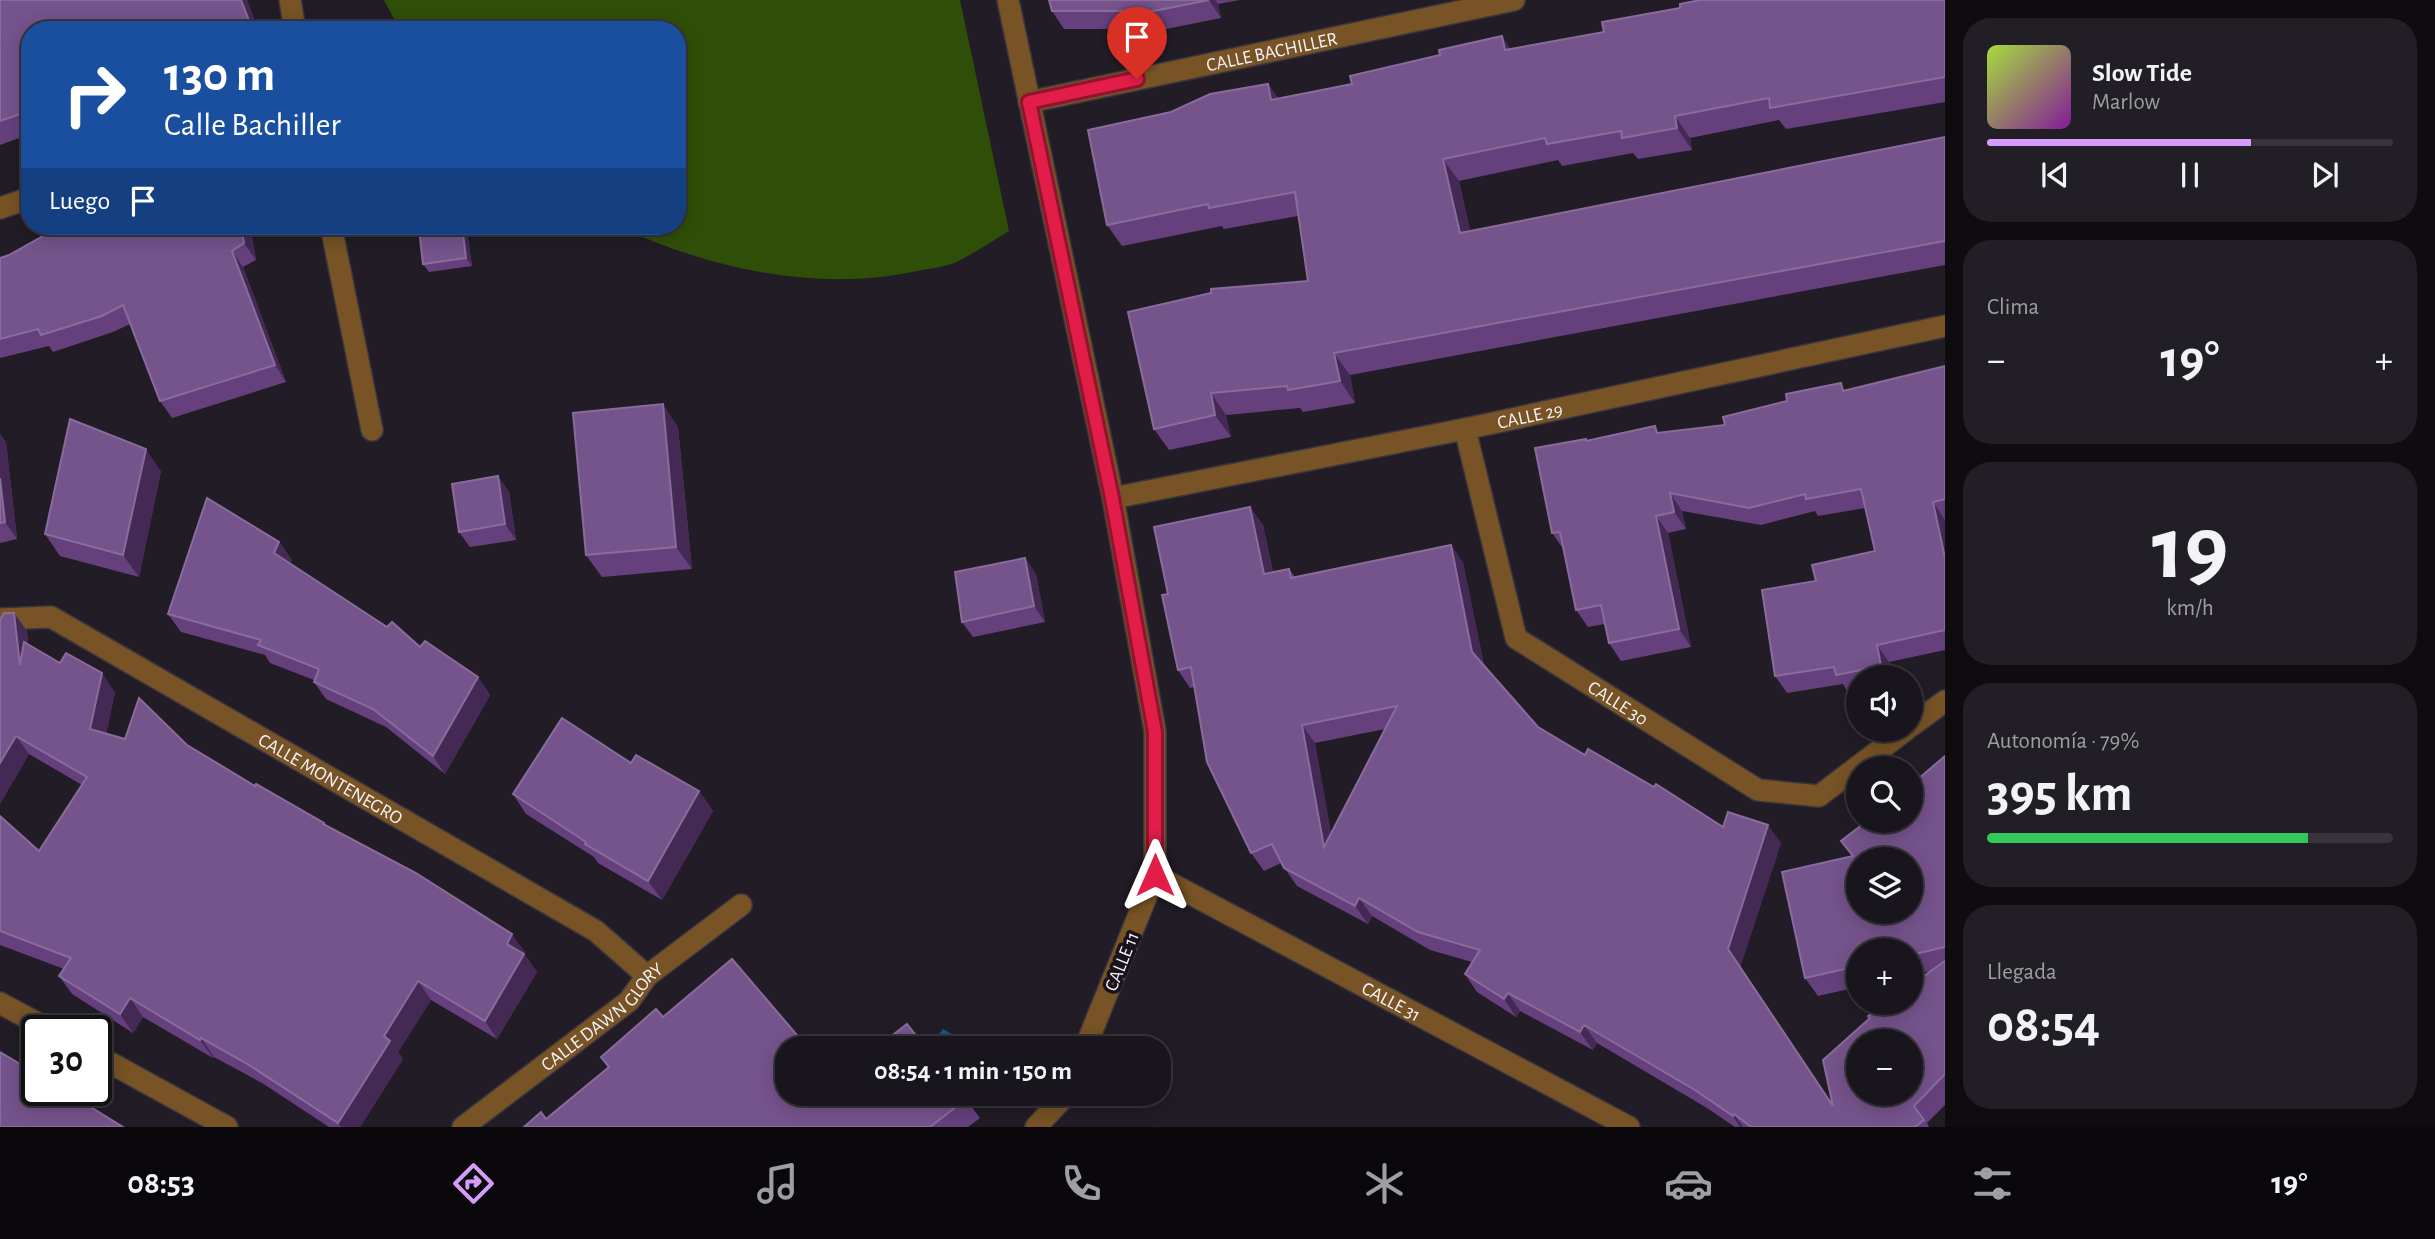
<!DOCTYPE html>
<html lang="es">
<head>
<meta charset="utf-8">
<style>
  :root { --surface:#19151c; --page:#221e25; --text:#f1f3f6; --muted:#9f9fa3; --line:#37343b; --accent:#d59cfb }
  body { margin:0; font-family:"Alegreya Sans",sans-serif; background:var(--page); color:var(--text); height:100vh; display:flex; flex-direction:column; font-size:26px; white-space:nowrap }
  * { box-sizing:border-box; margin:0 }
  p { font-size:23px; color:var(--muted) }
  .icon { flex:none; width:38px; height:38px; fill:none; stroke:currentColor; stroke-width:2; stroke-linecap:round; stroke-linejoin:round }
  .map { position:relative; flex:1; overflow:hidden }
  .sheet { display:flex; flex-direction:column; gap:18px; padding:18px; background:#0e0c0f; width:490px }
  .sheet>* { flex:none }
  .hud { position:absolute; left:21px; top:21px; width:665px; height:214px; border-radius:28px; box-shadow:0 4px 18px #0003,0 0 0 2px var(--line); background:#1a4fa0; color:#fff; overflow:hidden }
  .buttons { position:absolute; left:1846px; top:665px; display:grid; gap:14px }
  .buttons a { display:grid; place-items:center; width:77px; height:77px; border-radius:50%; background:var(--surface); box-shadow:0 4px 18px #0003,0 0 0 2px var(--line); font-size:35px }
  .speed { position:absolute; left:21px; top:1015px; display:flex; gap:14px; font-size:35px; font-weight:700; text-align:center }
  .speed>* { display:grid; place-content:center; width:91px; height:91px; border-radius:50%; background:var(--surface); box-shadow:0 4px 18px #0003,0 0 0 2px var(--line); line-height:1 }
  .speed .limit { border:4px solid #111; border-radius:10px; background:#fff; color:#111 }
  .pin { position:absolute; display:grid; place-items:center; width:60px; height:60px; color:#fff; margin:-72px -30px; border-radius:50% 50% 50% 0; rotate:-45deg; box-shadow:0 0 7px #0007 }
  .pin .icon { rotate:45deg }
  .me { position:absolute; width:77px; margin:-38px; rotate:0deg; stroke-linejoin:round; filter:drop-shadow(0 0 5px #0008) }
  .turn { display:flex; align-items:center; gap:24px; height:147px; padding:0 28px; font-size:32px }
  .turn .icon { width:91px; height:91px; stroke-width:2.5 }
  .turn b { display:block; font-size:49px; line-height:60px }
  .then { display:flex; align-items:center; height:66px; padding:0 28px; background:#0003; gap:14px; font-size:26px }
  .big { font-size:52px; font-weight:700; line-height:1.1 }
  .sheet .card { flex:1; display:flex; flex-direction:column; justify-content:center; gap:10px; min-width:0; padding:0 24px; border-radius:28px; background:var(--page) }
  .sheet .dial { align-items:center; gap:0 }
  .dial b { font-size:91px; line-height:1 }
  .song { display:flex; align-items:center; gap:21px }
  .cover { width:84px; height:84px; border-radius:10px; background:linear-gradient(135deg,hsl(80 70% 55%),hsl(290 70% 35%)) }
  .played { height:7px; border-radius:4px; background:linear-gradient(90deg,var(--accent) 65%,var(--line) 65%) }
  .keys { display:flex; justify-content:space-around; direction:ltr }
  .heat { display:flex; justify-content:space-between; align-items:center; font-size:38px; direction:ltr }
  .charge { height:10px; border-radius:5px; background:linear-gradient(90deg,#34c759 79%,var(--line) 0) }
  .trip { position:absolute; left:775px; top:1036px; width:396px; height:70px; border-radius:28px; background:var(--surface); box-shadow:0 4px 18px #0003,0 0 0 2px var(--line); font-weight:700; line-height:70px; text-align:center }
  .tab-bar { display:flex; height:112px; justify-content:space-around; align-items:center; background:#0a080b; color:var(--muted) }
  .tab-bar .icon { width:49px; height:49px }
  .tab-bar .current { color:var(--accent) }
  .tab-bar b { font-size:32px; color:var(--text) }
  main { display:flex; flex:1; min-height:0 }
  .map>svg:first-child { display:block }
  .green { fill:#2f4f08 }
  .water { fill:#145980 }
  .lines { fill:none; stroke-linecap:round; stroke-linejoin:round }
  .minor-casing { stroke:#3b363e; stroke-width:24 }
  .minor { stroke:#775325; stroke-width:21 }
  .wall { fill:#65407d; fill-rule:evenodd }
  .shaded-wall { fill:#432954 }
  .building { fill:#75538b; stroke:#896c9c; stroke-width:2; fill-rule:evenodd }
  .route-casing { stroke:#92132f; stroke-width:18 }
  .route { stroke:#e11d48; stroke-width:12 }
  .labels { text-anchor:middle; stroke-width:7; stroke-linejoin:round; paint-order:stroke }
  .street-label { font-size:19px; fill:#f6f3f9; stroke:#18131c }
</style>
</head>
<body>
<main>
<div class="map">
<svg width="1945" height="1127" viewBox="0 0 1945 1127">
  <rect width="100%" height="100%" fill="#211c25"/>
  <path class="green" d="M384,0H960L1009,231C991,242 973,254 954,263C941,268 925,269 912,272C814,292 707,268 618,226H677V30H400Z"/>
  <path class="water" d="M943,1029L978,1048H933L931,1039L941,1032Z"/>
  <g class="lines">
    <defs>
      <g id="minor">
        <path d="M290,0L295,30"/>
        <path d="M1008,0L1113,498L1155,731V875L1085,1048"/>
        <path id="s1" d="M1029,102L1514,0"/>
        <path d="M0,208L30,198"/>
        <path d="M331,226L372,430"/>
        <path id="s2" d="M1465,429L1516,638L1758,790L1819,796L1906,730"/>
        <path id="s3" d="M1113,498L1465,429L1945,326"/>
        <path id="s4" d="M0,619L51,617L596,931L647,976"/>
        <path d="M1911,726L1945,701"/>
        <path id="s5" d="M1155,875L1629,1127"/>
        <path d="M0,1003L52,1031"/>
        <path d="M96,1055L227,1127"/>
        <path id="s6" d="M463,1127L629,1001L647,976L741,905"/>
        <path d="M1036,1127L1067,1094"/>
      </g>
    </defs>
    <use href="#minor" class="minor-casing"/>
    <use href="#minor" class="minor"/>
  </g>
  <g class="wall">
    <path d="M0,0H247L258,30H30V134L0,145Z"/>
    <path d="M1049,0H1240L1218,4L1221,18L1166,29H1064L1052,11Z"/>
    <path d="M1945,0V102L1786,129L1779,120L1690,138L1692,150L1638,159L1633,153L1562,166L1558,160L1459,181L1470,231L1945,137V265L1350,375L1355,403L1303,412L1300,408L1226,415L1231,437L1169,450L1154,429L1308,281L1298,216L1224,229L1222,226L1122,246L1107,225L1171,112L1268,84L1278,98L1352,84L1511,49Z"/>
    <path d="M61,226H250L256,260L243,267L286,382L172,418L160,401L130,324L113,332L53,352L49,346L0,358V258L9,255Z"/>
    <path d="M442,226H463L467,231L472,266L429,272L423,264Z"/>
    <path d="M1945,366V650L1889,662L1892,677H1858V690L1848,693L1843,684L1787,693L1775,676L1816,581L1875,551L1865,508L1818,516L1815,511L1761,525L1682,511L1686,529L1668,533L1691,647L1621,661L1609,643L1605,624L1588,627L1576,610L1564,550L1552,533L1586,439L1587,441L1725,425L1847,390Z"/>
    <path d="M678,427L692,569L602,577L586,555Z"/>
    <path d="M0,434L6,443L17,539L0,543Z"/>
    <path d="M161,471L139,577L60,556L45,534Z"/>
    <path d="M498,476L509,492L516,540L470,547L459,532Z"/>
    <path d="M1250,507L1263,525L1273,572L1289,569L1295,577L1451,545L1463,563L1484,665L1538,727L1585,755L1654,787L1723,827L1781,843L1740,967L1833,1105L1930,971L1911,975V950H1858V987L1818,996L1805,978L1852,856L1841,841L1945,756V1105L1927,1123L1929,1127H1735L1707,1108L1597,1043L1593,1050L1520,1011L1516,1017L1477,992L1465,974L1472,962L1430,950L1372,916L1368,924L1297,886L1281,863L1264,871L1251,853L1194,687L1190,688L1178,670L1168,594ZM1385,729L1331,834L1315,743Z"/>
    <path d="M279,542L292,560L290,563L387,627L420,647L478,677L490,695L445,774L386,727L326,699L314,682V680L270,663L265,655L181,632L168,614Z"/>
    <path d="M1025,558L1036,574L1045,622L973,637L962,622Z"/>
    <path d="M14,613L27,631L28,644L60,663L115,692L106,734L125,739L187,745L255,786L327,826L525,952L524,954L537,972L497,1039L431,1000L398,1052L403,1059L360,1127H329L262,1083L214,1057L213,1058L143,1017L133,1033L72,994L59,976L64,969L0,945V816L39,851L82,785L29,754L0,804Z"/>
    <path d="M699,791L713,811L662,900L598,863L594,857L526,814L513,794Z"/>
    <path d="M663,1017L788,1094H962L980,1118L968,1127H524L546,1119L608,1068L601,1057Z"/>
  </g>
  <g class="shaded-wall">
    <path d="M241,0H247L258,30H254L251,26Z"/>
    <path d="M1209,0H1215L1218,4L1221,18Z"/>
    <path d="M1502,36L1517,58L1505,50Z"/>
    <path d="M1268,84L1283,106L1271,100Z"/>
    <path d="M1675,116L1690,138L1692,150L1677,128Z"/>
    <path d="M1443,159L1459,181L1476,255L1460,233Z"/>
    <path d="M241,226H250L256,260L244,243Z"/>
    <path d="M462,226H463L467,231L472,266L466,258Z"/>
    <path d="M232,251L243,267L286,382L275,365Z"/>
    <path d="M1334,353L1350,375L1355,403L1340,381Z"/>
    <path d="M1211,393L1226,415L1231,437L1215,415Z"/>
    <path d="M663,404L678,427L692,569L676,547Z"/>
    <path d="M0,434L6,443L17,539L5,522L0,478Z"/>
    <path d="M146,449L161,471L139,577L123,555Z"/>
    <path d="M498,476L509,492L516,540L505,524Z"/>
    <path d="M1670,493L1682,511L1686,529L1674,512Z"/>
    <path d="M1933,502L1945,520V558Z"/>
    <path d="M1250,507L1263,525L1277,592L1264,574Z"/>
    <path d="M1656,516L1668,533L1691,647L1679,629Z"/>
    <path d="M279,542L292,560L287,570L274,553Z"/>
    <path d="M1451,545L1463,563L1485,670L1472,652Z"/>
    <path d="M1025,558L1036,574L1045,622L1034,606Z"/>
    <path d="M14,613L27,631L32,683L20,665Z"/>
    <path d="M1877,645L1889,662L1892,677H1889L1881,666Z"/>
    <path d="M102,673L115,692L103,748L90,729Z"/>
    <path d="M478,677L490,695L445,774L433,756Z"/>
    <path d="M1302,725L1315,743L1337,865L1324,847Z"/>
    <path d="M16,736L29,754L0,804V763Z"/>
    <path d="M699,791L713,811L662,900L648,881Z"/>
    <path d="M1768,825L1781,843L1740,967L1728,949Z"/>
    <path d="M1359,898L1372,916L1368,924L1355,906Z"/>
    <path d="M512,934L525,952L524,954L537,972L497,1039L485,1021L507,944Z"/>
    <path d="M418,981L431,1000L398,1052L403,1059L360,1127H341L338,1123L384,1036Z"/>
    <path d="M1508,993L1520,1011L1516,1017L1504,999Z"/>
    <path d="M130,998L143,1017L133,1033L120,1014Z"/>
    <path d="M1584,1025L1597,1043L1593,1050L1580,1032Z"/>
    <path d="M201,1038L214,1057L213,1058L200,1040Z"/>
    <path d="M1734,1114L1743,1127H1740L1733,1116Z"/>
  </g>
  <g class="building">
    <path d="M0,0H241L251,26L241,30H30V118L26,119L23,113L0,121Z"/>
    <path d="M1049,0H1209L1154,11H1052Z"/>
    <path d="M1700,0H1945V77L1770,108L1769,98L1675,116L1677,128L1622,138L1621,131L1547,144L1545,138L1443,159L1460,233L1945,137V241L1334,353L1340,381L1288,390L1287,386L1211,393L1215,415L1154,429L1128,312L1211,293V289L1308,281L1295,192L1209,208L1208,204L1107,225L1088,130L1171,112L1210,94L1268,84L1271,100L1352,84L1350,76L1440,55L1439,50L1502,36L1505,50L1604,32L1602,22L1680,8V4Z"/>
    <path d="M61,226H241L244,243L232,251L275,365L160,401L123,305L102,316L41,335L38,329L0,339V258L9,255Z"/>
    <path d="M442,226H462L466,258L423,264L419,229Z"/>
    <path d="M1945,366V499L1933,502L1945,558V630L1877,645L1881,666L1836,675L1834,667L1775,676L1762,590L1816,581L1812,565L1875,551L1861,489L1806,499L1805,494L1749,508L1670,493L1674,512L1656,516L1679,629L1609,643L1601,605L1576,610L1560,532L1552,533L1535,448L1586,439V441L1655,426L1657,433L1725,425L1723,417L1787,401L1786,394L1841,383L1843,391Z"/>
    <path d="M663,404L676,547L586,555L573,413Z"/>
    <path d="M70,419L146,449L123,555L45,534Z"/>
    <path d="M498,476L505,524L459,532L452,484Z"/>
    <path d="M0,478L5,522L0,523Z"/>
    <path d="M207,498L279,542L274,553L387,627L392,622L420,647L425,641L478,677L433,756L373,709L314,682L319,669L258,645L261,640L168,614Z"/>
    <path d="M1250,507L1264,574L1289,569L1291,578L1451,545L1472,652L1538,727L1585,755L1588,749L1654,787L1656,784L1723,827L1728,812L1768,825L1728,949L1833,1106L1823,1060L1870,1018L1868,1016L1886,1003H1911V985L1945,961V1074L1914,1106L1924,1120L1915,1127H1751L1734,1114L1733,1116L1695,1090L1584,1025L1580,1032L1508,993L1504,999L1465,974L1480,950L1418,932L1359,898L1355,906L1284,868L1272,844L1251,853L1207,762L1191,667L1178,670L1162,595L1168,594L1154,527ZM1397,706L1324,847L1302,725ZM1858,1041H1911V1094H1858Z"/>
    <path d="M1025,558L1034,606L962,622L955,572Z"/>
    <path d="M4,613H14L20,665L24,642L60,663L66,653L102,673L90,729L125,739L139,698L187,745L255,786L256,784L324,823L323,824L416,873L512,934L507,944L524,954L485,1021L418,981L384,1036L390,1041L338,1123L249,1065L201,1038L200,1040L130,998L120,1014L59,976L71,958L0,931V816L39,851L87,777L16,736L0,763V620Z"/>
    <path d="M562,718L631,763L636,755L699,791L648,881L585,844L586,842L513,794Z"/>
    <path d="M1945,756V947L1911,955V950H1858V966L1805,978L1782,872L1853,856L1841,841L1867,821H1911V785ZM1858,859H1911V912H1858Z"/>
    <path d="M732,959L808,1048H788V1094H962L966,1099L930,1127H524L541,1112L546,1119L609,1067L601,1057L656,1009L663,1017Z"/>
    <path d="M907,1024L926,1048H876Z"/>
    <path d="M0,1052L37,1074V1090H63L123,1127H0Z"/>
  </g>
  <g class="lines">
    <defs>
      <path id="route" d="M1137,79L1029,102L1112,498L1155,732V875"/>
    </defs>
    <use href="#route" class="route-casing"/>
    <use href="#route" class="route"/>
  </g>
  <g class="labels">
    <g class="street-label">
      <text dy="7" stroke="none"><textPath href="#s1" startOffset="248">CALLE BACHILLER</textPath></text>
      <text dy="7" stroke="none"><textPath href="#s3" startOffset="425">CALLE 29</textPath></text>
      <text dy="7" stroke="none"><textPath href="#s2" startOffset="336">CALLE 30</textPath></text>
      <text dy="7" stroke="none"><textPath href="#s4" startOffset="374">CALLE MONTENEGRO</textPath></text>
      <text transform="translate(1121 961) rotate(-68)" y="7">CALLE 11</text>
      <text dy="7" stroke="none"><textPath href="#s5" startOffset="268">CALLE 31</textPath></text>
      <text dy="7" stroke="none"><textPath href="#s6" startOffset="178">CALLE DAWN GLORY</textPath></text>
    </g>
  </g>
</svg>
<div class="buttons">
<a><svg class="icon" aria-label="sound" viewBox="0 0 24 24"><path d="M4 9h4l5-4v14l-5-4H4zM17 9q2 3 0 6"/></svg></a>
<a><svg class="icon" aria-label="search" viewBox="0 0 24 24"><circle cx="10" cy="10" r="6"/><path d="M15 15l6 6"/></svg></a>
<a><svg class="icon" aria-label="layers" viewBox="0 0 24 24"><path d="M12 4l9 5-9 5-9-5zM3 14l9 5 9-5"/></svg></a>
<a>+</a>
<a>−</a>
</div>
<div class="speed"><div class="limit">30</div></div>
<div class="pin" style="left:1137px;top:79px;background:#d93025"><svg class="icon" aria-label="arrive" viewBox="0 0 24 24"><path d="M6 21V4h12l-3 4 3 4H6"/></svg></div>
<svg class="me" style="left:1155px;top:875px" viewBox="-20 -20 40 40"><path d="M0-17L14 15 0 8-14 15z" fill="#e11d48" stroke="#fff" stroke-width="4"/></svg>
<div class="trip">08:54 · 1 min · 150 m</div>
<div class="hud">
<div class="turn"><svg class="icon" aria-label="right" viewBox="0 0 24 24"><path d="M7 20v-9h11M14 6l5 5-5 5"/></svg><div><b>130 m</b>Calle Bachiller</div></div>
<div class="then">Luego<svg class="icon" aria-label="arrive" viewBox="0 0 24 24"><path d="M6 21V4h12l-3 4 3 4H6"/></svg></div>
</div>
</div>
<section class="sheet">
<div class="card">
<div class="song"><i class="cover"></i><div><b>Slow Tide</b><p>Marlow</p></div></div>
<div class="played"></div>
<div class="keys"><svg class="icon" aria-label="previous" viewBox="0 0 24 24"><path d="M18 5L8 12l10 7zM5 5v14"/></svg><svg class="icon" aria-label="pause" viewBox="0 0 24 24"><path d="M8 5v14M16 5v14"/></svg><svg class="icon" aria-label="next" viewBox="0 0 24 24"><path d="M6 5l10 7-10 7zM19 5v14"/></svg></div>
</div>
<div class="card"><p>Clima</p>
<div class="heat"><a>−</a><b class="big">19°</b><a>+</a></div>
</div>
<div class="card dial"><b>19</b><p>km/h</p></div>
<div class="card"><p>Autonomía · 79%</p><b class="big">395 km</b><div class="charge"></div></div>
<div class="card"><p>Llegada</p><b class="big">08:54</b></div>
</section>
</main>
<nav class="tab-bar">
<b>08:53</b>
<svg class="icon current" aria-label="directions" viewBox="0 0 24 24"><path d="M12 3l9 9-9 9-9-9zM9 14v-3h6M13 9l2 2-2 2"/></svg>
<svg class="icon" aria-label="music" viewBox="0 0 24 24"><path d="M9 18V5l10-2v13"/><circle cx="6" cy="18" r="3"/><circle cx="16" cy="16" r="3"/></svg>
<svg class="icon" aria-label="phone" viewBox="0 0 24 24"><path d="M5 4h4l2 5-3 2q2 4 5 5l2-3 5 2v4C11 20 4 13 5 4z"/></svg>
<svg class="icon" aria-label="climate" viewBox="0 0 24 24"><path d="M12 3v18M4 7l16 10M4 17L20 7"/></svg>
<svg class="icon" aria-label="car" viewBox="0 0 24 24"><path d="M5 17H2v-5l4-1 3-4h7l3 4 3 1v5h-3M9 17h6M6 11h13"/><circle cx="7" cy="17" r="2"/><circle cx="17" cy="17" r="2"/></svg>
<svg class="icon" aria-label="filters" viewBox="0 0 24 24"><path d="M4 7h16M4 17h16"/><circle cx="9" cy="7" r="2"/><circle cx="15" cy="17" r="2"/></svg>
<b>19°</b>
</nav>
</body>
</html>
